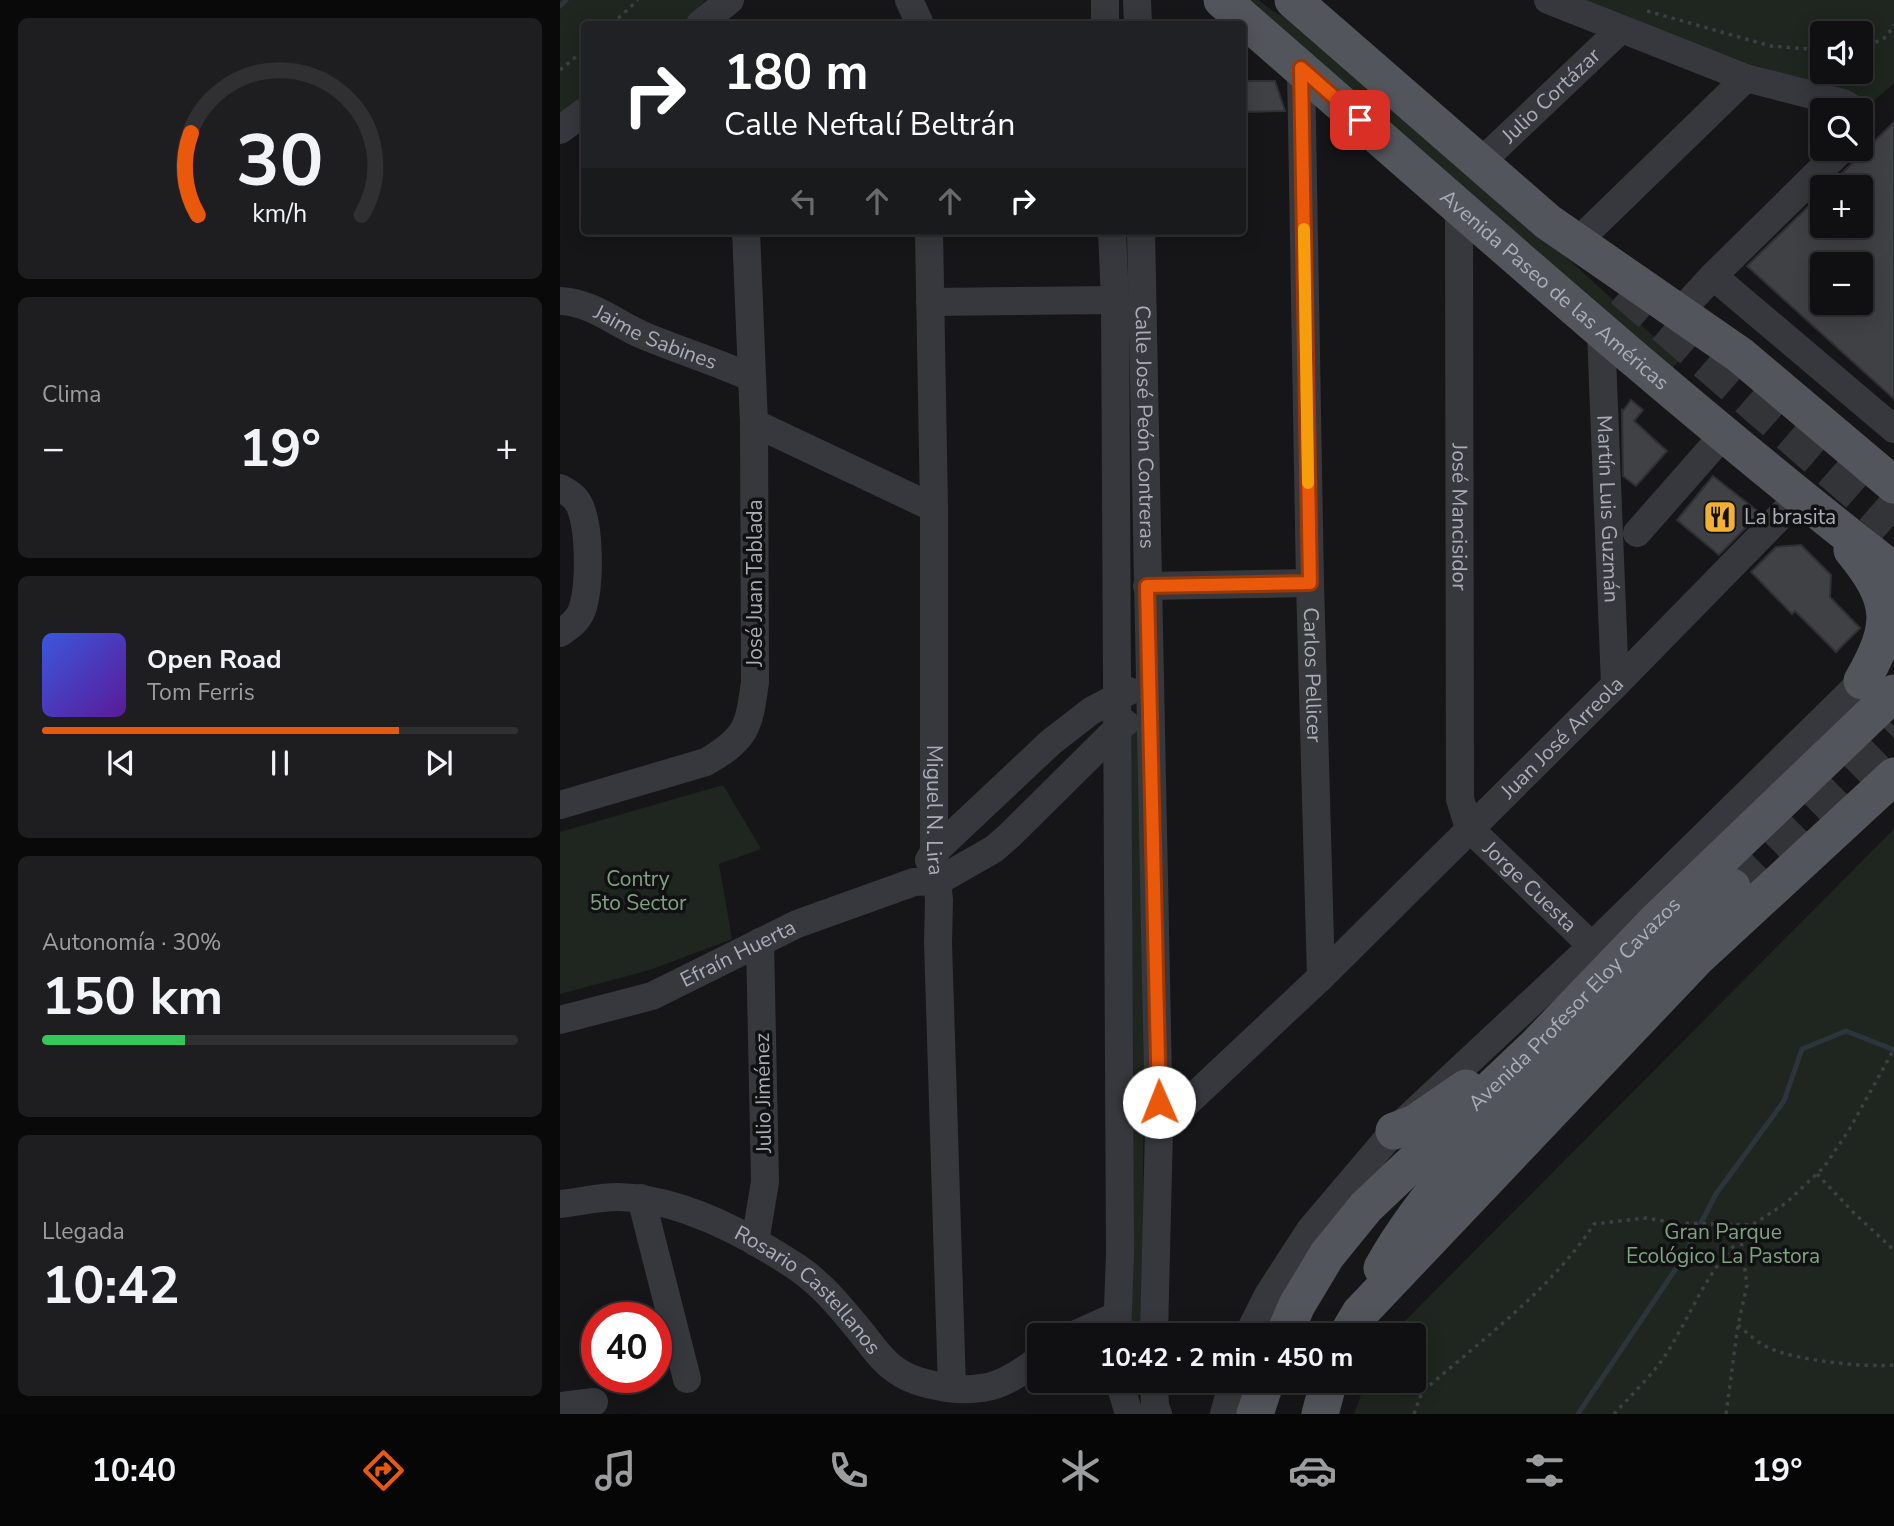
<!DOCTYPE html>
<html lang="es">
<head>
<meta charset="utf-8">
<style>
  :root { --surface:#101012; --page:#1e1e20; --text:#f1f3f6; --muted:#9c9d9f; --line:#303032; --accent:#ea580c }
  body { margin:0; font-family:"Nunito Sans",sans-serif; background:var(--page); color:var(--text); height:100vh; display:flex; flex-direction:column; font-size:26px; white-space:nowrap }
  * { box-sizing:border-box; margin:0 }
  p { font-size:23px; color:var(--muted) }
  .icon { flex:none; width:38px; height:38px; fill:none; stroke:currentColor; stroke-width:2; stroke-linecap:round; stroke-linejoin:round }
  .map { position:relative; flex:1; overflow:hidden }
  .drawer { display:flex; flex-direction:column; gap:18px; padding:18px; background:#09090a; width:560px }
  .drawer>* { flex:none }
  .top-card { position:absolute; left:21px; top:21px; width:665px; height:214px; border-radius:7px; box-shadow:0 4px 18px #0003,0 0 0 2px var(--line); background:#202124; color:#fff; overflow:hidden }
  .tools { position:absolute; left:1250px; top:21px; display:grid; gap:14px }
  .tools a { display:grid; place-items:center; width:63px; height:63px; border-radius:7px; background:var(--surface); box-shadow:0 4px 18px #0003,0 0 0 2px var(--line); font-size:35px }
  .speed { position:absolute; left:21px; top:1302px; display:flex; gap:14px; font-size:35px; font-weight:700; text-align:center }
  .speed>* { display:grid; place-content:center; width:91px; height:91px; border-radius:50%; background:var(--surface); box-shadow:0 4px 18px #0003,0 0 0 2px var(--line); line-height:1 }
  .speed .limit { border:10px solid #d22; background:#fff; color:#111 }
  .pin { position:absolute; display:grid; place-items:center; width:60px; height:60px; color:#fff; margin:-30px; border-radius:14px; box-shadow:0 4px 10px #0006 }
  .me { position:absolute; width:77px; margin:-38px; rotate:359deg; stroke-linejoin:round; filter:drop-shadow(0 0 5px #0008) }
  .turn { display:flex; align-items:center; gap:24px; height:147px; padding:0 28px; font-size:32px }
  .turn .icon { width:91px; height:91px; stroke-width:2.5 }
  .turn b { display:block; font-size:49px; line-height:60px }
  .lanes { display:flex; align-items:center; height:66px; padding:0 28px; background:#0003; justify-content:center; gap:35px; direction:ltr }
  .lanes .off { opacity:.35 }
  .big { font-size:52px; font-weight:700; line-height:1.1 }
  .drawer .widget { flex:1; display:flex; flex-direction:column; justify-content:center; gap:10px; min-width:0; padding:0 24px; border-radius:10px; background:var(--page) }
  .drawer .dial { align-items:center; gap:0 }
  .dial svg { height:182px; overflow:visible; fill:none; stroke:var(--line); stroke-width:7; stroke-linecap:round; text-anchor:middle }
  .dial text { fill:var(--text); stroke:none }
  .song { display:flex; align-items:center; gap:21px }
  .cover { width:84px; height:84px; border-radius:10px; background:linear-gradient(135deg,hsl(230 70% 55%),hsl(270 70% 35%)) }
  .played { height:7px; border-radius:4px; background:linear-gradient(90deg,var(--accent) 75%,var(--line) 75%) }
  .keys { display:flex; justify-content:space-around; direction:ltr }
  .heat { display:flex; justify-content:space-between; align-items:center; font-size:38px; direction:ltr }
  .charge { height:10px; border-radius:5px; background:linear-gradient(90deg,#34c759 30%,var(--line) 0) }
  .trip { position:absolute; left:467px; top:1323px; width:399px; height:70px; border-radius:7px; background:var(--surface); box-shadow:0 4px 18px #0003,0 0 0 2px var(--line); font-weight:700; line-height:70px; text-align:center }
  .tabs { display:flex; height:112px; justify-content:space-around; align-items:center; background:#060607; color:var(--muted) }
  .tabs .icon { width:49px; height:49px }
  .tabs .current { color:var(--accent) }
  .tabs b { font-size:32px; color:var(--text) }
  main { display:flex; flex:1; min-height:0 }
  .map>svg:first-child { display:block }
  .green { fill:#1e261f; fill-rule:evenodd }
  .lines { fill:none; stroke-linecap:round; stroke-linejoin:round }
  .stream { stroke:#2c353c; stroke-width:5 }
  .building { fill:#404145; stroke:#303034; stroke-width:2; fill-rule:evenodd }
  .major-tunnel { stroke:#333438; stroke-width:37; stroke-dasharray:37 18; stroke-linecap:butt }
  .path { stroke:#3d3f44; stroke-width:3.5; stroke-dasharray:3.5 5; stroke-linecap:butt }
  .minor { stroke:#37383d; stroke-width:28 }
  .major { stroke:#53555c; stroke-width:37 }
  .route-casing { stroke:#983908; stroke-width:18 }
  .route { stroke:#ea580c; stroke-width:12 }
  .slow { stroke:#f59e0b; stroke-width:12 }
  .labels { text-anchor:middle; stroke-width:7; stroke-linejoin:round; paint-order:stroke }
  .street-label { font-size:21px; fill:#a8adb8; stroke:#111113 }
  .poi-label { font-size:21px; fill:#a8adb8; stroke:#111113; text-anchor:start }
  .park-label { font-size:21px; fill:#7fa381; stroke:#111113 }
</style>
</head>
<body>
<main>
<section class="drawer">
<div class="widget dial"><svg viewBox="0 0 100 80">
<path d="M14 69A42 42 0 1 1 86 69"/>
<path d="M14 69A42 42 0 0 1 11 33" stroke="#ea580c"/>
<text x="50" y="56" font-size="32" font-weight="700">30</text>
<text x="50" y="72" font-size="11">km/h</text>
</svg></div>
<div class="widget"><p>Clima</p>
<div class="heat"><a>−</a><b class="big">19°</b><a>+</a></div>
</div>
<div class="widget">
<div class="song"><i class="cover"></i><div><b>Open Road</b><p>Tom Ferris</p></div></div>
<div class="played"></div>
<div class="keys"><svg class="icon" aria-label="previous" viewBox="0 0 24 24"><path d="M18 5L8 12l10 7zM5 5v14"/></svg><svg class="icon" aria-label="pause" viewBox="0 0 24 24"><path d="M8 5v14M16 5v14"/></svg><svg class="icon" aria-label="next" viewBox="0 0 24 24"><path d="M6 5l10 7-10 7zM19 5v14"/></svg></div>
</div>
<div class="widget"><p>Autonomía · 30%</p><b class="big">150 km</b><div class="charge"></div></div>
<div class="widget"><p>Llegada</p><b class="big">10:42</b></div>
</section>
<div class="map">
<svg width="1334" height="1414" viewBox="0 0 1334 1414">
  <rect width="100%" height="100%" fill="#161618"/>
  <g class="green">
    <path d="M0,0H146L121,24H24V99L0,117Z"/>
    <path d="M677,0H699L711,10L741,26L877,141L1120,360L1112,368Z"/>
    <path d="M1021,0H1334V83L1314,101L1187,63ZM1262,33H1300V72H1262Z"/>
    <path d="M584,724L583,1335H571L570,725Z"/>
    <path d="M163,785L201,849L159,864L172,939L90,970L0,994V832Z"/>
    <path d="M1334,829V1414H794L806,1381H854V1335H831Z"/>
  </g>
  <g class="lines">
    <g class="stream">
      <path d="M0,6L6,0"/>
      <path d="M1018,1414L1123,1258L1156,1194L1224,1101L1242,1049L1286,1031L1334,1050"/>
    </g>
  </g>
  <g class="building">
    <path d="M682,81H715L725,111L682,112Z"/>
    <path d="M1334,122V399L1187,266L1262,193V226H1300V187H1268ZM1262,264H1300V303H1262Z"/>
    <path d="M1071,400L1083,410L1074,421L1107,451L1076,486L1063,476L1062,410L1063,411Z"/>
    <path d="M1153,476L1200,513L1159,555L1117,520Z"/>
    <path d="M1241,545L1271,575L1270,597L1300,628L1276,652L1235,611L1232,614L1191,572L1216,547Z"/>
  </g>
  <g class="lines">
    <g class="major-tunnel">
      <path d="M1063,289L1334,525"/>
      <path d="M1172,887L1334,726"/>
    </g>
    <g class="path">
      <path d="M1087,11L1211,46L1262,50"/>
      <path d="M52,24L78,0"/>
      <path d="M1300,50L1326,37L1334,25"/>
      <path d="M0,70L24,50"/>
      <path d="M1257,1174L1294,1213L1334,1250"/>
      <path d="M1178,1325C1188,1334 1198,1343 1209,1348C1235,1360 1306,1368 1334,1365"/>
      <path d="M854,1414L862,1392C919,1342 993,1288 1034,1224L1086,1218L1116,1223L1192,1225L1226,1203L1264,1167L1289,1130L1334,1049"/>
      <path d="M1054,1414C1073,1393 1095,1373 1110,1348C1131,1313 1150,1266 1181,1239"/>
      <path d="M1166,1414L1178,1325L1187,1285L1181,1239L1191,1226"/>
    </g>
    <g class="minor">
      <path d="M349,0L360,24"/>
      <path d="M545,0V24"/>
      <path d="M577,0L578,24"/>
      <path d="M988,0L1186,78L1283,103L1295,110"/>
      <path d="M140,24L170,0"/>
      <path id="s1" d="M741,68L750,583L761,977"/>
      <path d="M0,130L24,112"/>
      <path id="s2" d="M920,163L1061,29"/>
      <path id="s3" d="M899,205L900,799L909,828L1032,946"/>
      <path id="s4" d="M369,231L374,508V852L379,900L378,943L392,1388"/>
      <path d="M552,231L555,300L560,1254L557,1335"/>
      <path id="s5" d="M581,231L599,1129L594,1335"/>
      <path d="M1017,242L1186,78"/>
      <path d="M1153,276L1334,429"/>
      <path id="s6" d="M0,301C30,302 54,322 80,334C117,350 155,361 192,378"/>
      <path d="M370,302L555,300"/>
      <path d="M1119,313L1153,276L1282,149"/>
      <path id="s7" d="M1041,332L1055,685"/>
      <path d="M194,423L374,508"/>
      <path d="M0,488C6,491 14,496 17,501C31,521 30,587 22,610C18,621 9,627 0,633"/>
      <path d="M1077,533L1164,434"/>
      <path d="M587,586L750,583"/>
      <path d="M0,805L146,762C187,738 189,727 195,682L194,423L186,231"/>
      <path d="M369,860L374,852L491,742L531,711L569,691"/>
      <path id="s8" d="M0,1020L92,996L237,924L354,882L378,881L434,849L450,835L557,729L565,723"/>
      <path id="s9" d="M599,1129L761,977L1055,685L1239,497"/>
      <path d="M81,1198L127,1379"/>
      <path id="s10" d="M0,1204C19,1202 39,1197 58,1197C121,1198 187,1234 238,1268C263,1285 282,1309 301,1332C313,1347 324,1364 342,1374C355,1382 372,1385 387,1388C431,1393 445,1383 480,1359"/>
      <path d="M195,1242L205,1182L200,942"/>
      <path d="M514,1335L556,1316"/>
      <path d="M688,1335L708,1295L750,1230L834,1131L1032,946L1302,681"/>
      <path d="M559,1381L569,1414"/>
      <path d="M594,1381L595,1406L598,1414"/>
      <path d="M0,1406L34,1402"/>
      <path d="M664,1414L673,1381"/>
    </g>
    <g class="major">
      <path id="s11" d="M662,0C884,192 1102,391 1334,571"/>
      <path d="M733,0L988,222L1180,355L1334,485"/>
      <path d="M1292,550C1334,601 1334,625 1302,681"/>
      <path d="M834,1131L855,1123L906,1088"/>
      <path d="M822,1268C867,1188 936,1121 1001,1057C1058,1000 1115,944 1172,887"/>
      <path id="s12" d="M724,1335L737,1305L767,1255L806,1207L976,1046L1096,921L1334,693"/>
      <path d="M787,1335L800,1313L1136,959L1334,776"/>
      <path d="M695,1414L706,1381"/>
      <path d="M760,1414L769,1381"/>
    </g>
  </g>
  <g class="lines">
    <defs>
      <path id="route" d="M599,1102L587,586L750,583L741,68L800,120"/>
    </defs>
    <use href="#route" class="route-casing"/>
    <use href="#route" class="route"/>
    <path class="slow" d="M744,229L748,483"/>
  </g>
  <defs>
    <symbol id="restaurant-square" viewBox="-11 -11 22 22"><rect x="-9" y="-9" width="18" height="18" rx="4" fill="#f2b134" stroke="#111113"/><path d="M-5-6h1v4h1v-4h1v4h1v-4h1v5L-1.5 .5V6h-2V.5L-5-1ZM5-6V6H3V1.5H1.5Q1.5-4 5-6Z" fill="#111"/></symbol>
  </defs>
  <g fill-rule="evenodd">
    <use href="#restaurant-square" x="1141" y="498" width="38" height="38"/>
  </g>
  <g class="labels">
    <g class="street-label">
      <text dy="7" stroke="none"><textPath href="#s2" startOffset="98">Julio Cortázar</textPath></text>
      <text dy="7" stroke="none"><textPath href="#s11" startOffset="441">Avenida Paseo de las Américas</textPath></text>
      <text dy="7" stroke="none"><textPath href="#s6" startOffset="103">Jaime Sabines</textPath></text>
      <text dy="7" stroke="none"><textPath href="#s5" startOffset="196">Calle José Peón Contreras</textPath></text>
      <text dy="7" stroke="none"><textPath href="#s7" startOffset="177">Martín Luis Guzmán</textPath></text>
      <text dy="7" stroke="none"><textPath href="#s3" startOffset="312">José Mancisidor</textPath></text>
      <text transform="translate(195 583) rotate(-90)" y="7">José Juan Tablada</text>
      <text dy="7" stroke="none"><textPath href="#s1" startOffset="607">Carlos Pellicer</textPath></text>
      <text dy="7" stroke="none"><textPath href="#s9" startOffset="562">Juan José Arreola</textPath></text>
      <text dy="7" stroke="none"><textPath href="#s4" startOffset="579">Miguel N. Lira</textPath></text>
      <text dy="7" stroke="none"><textPath href="#s3" startOffset="709">Jorge Cuesta</textPath></text>
      <text dy="7" stroke="none"><textPath href="#s8" startOffset="191">Efraín Huerta</textPath></text>
      <text dy="7" stroke="none"><textPath href="#s12" startOffset="444">Avenida Profesor Eloy Cavazos</textPath></text>
      <text transform="translate(203 1093) rotate(-91)" y="7">Julio Jiménez</text>
      <text dy="7" stroke="none"><textPath href="#s10" startOffset="276">Rosario Castellanos</textPath></text>
    </g>
    <g class="poi-label">
      <text x="1184" y="524">La brasita</text>
    </g>
    <g class="park-label">
      <text x="78" y="886">Contry<tspan x="78" dy="24">5to Sector</tspan></text>
      <text x="1163" y="1239">Gran Parque<tspan x="1163" dy="24">Ecológico La Pastora</tspan></text>
    </g>
  </g>
</svg>
<div class="tools">
<a><svg class="icon" aria-label="sound" viewBox="0 0 24 24"><path d="M4 9h4l5-4v14l-5-4H4zM17 9q2 3 0 6"/></svg></a>
<a><svg class="icon" aria-label="search" viewBox="0 0 24 24"><circle cx="10" cy="10" r="6"/><path d="M15 15l6 6"/></svg></a>
<a>+</a>
<a>−</a>
</div>
<div class="speed"><div class="limit">40</div></div>
<div class="pin" style="left:800px;top:120px;background:#d93025"><svg class="icon" aria-label="arrive" viewBox="0 0 24 24"><path d="M6 21V4h12l-3 4 3 4H6"/></svg></div>
<svg class="me" style="left:599px;top:1102px" viewBox="-20 -20 40 40"><circle r="19" fill="#fff"/><path d="M0-13L10 11 0 6-10 11z" fill="#ea580c"/></svg>
<div class="trip">10:42 · 2 min · 450 m</div>
<div class="top-card">
<div class="turn"><svg class="icon" aria-label="right" viewBox="0 0 24 24"><path d="M7 20v-9h11M14 6l5 5-5 5"/></svg><div><b>180 m</b>Calle Neftalí Beltrán</div></div>
<div class="lanes"><svg class="icon off" aria-label="left" viewBox="0 0 24 24"><path d="M17 20v-9H6M10 6l-5 5 5 5"/></svg><svg class="icon off" aria-label="ahead" viewBox="0 0 24 24"><path d="M12 20V5M6 11l6-6 6 6"/></svg><svg class="icon off" aria-label="ahead" viewBox="0 0 24 24"><path d="M12 20V5M6 11l6-6 6 6"/></svg><svg class="icon" aria-label="right" viewBox="0 0 24 24"><path d="M7 20v-9h11M14 6l5 5-5 5"/></svg></div>
</div>
</div>
</main>
<nav class="tabs">
<b>10:40</b>
<svg class="icon current" aria-label="directions" viewBox="0 0 24 24"><path d="M12 3l9 9-9 9-9-9zM9 14v-3h6M13 9l2 2-2 2"/></svg>
<svg class="icon" aria-label="music" viewBox="0 0 24 24"><path d="M9 18V5l10-2v13"/><circle cx="6" cy="18" r="3"/><circle cx="16" cy="16" r="3"/></svg>
<svg class="icon" aria-label="phone" viewBox="0 0 24 24"><path d="M5 4h4l2 5-3 2q2 4 5 5l2-3 5 2v4C11 20 4 13 5 4z"/></svg>
<svg class="icon" aria-label="climate" viewBox="0 0 24 24"><path d="M12 3v18M4 7l16 10M4 17L20 7"/></svg>
<svg class="icon" aria-label="car" viewBox="0 0 24 24"><path d="M5 17H2v-5l4-1 3-4h7l3 4 3 1v5h-3M9 17h6M6 11h13"/><circle cx="7" cy="17" r="2"/><circle cx="17" cy="17" r="2"/></svg>
<svg class="icon" aria-label="filters" viewBox="0 0 24 24"><path d="M4 7h16M4 17h16"/><circle cx="9" cy="7" r="2"/><circle cx="15" cy="17" r="2"/></svg>
<b>19°</b>
</nav>
</body>
</html>
